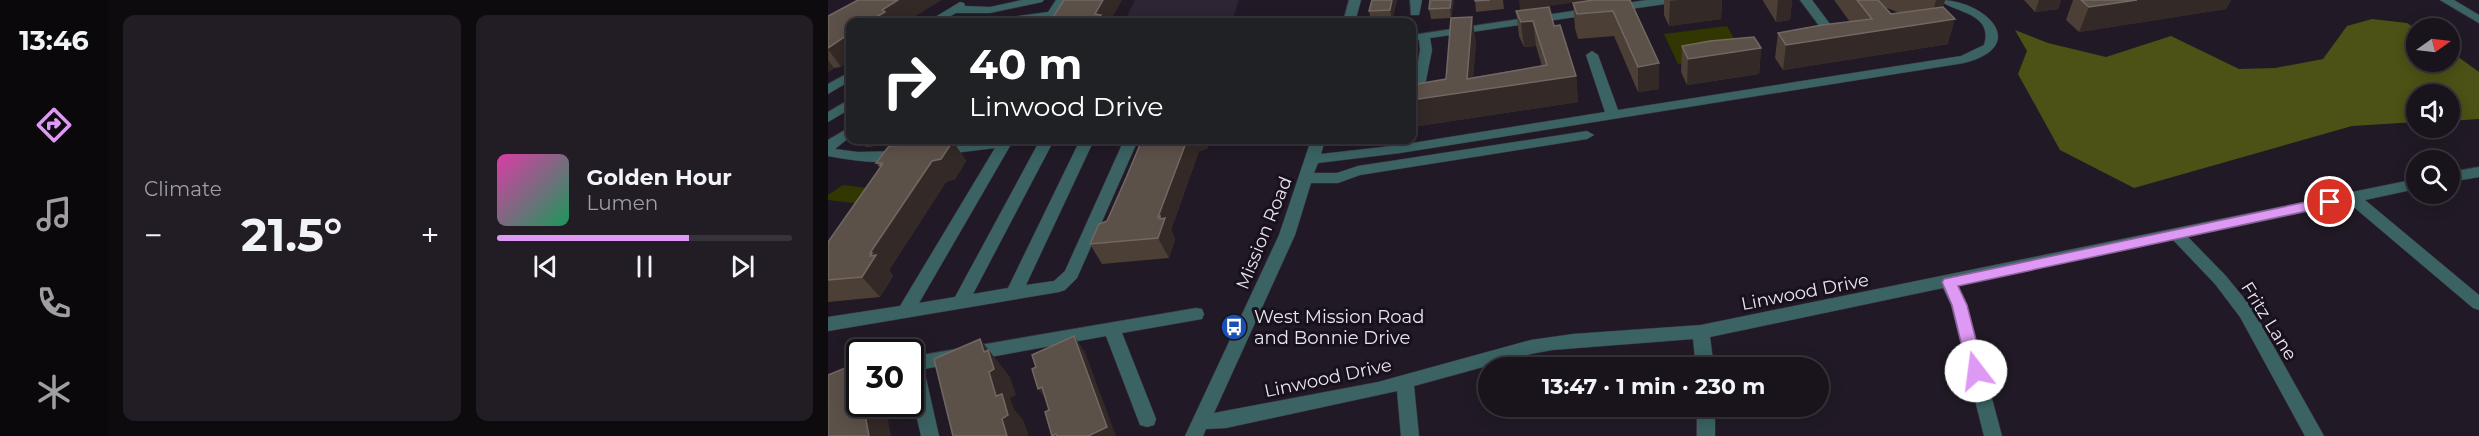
<!DOCTYPE html>
<html lang="en">
<head>
<meta charset="utf-8">
<style>
  :root { --surface:#19141c; --page:#221d25; --text:#f1f3f6; --muted:#9f9ea3; --line:#37333b; --accent:#dd99f3 }
  body { margin:0; font-family:Montserrat,sans-serif; background:var(--page); color:var(--text); height:100vh; display:flex; flex-direction:column; font-size:22px; white-space:nowrap }
  * { box-sizing:border-box; margin:0 }
  p { font-size:20px; color:var(--muted) }
  .icon { flex:none; width:33px; height:33px; fill:none; stroke:currentColor; stroke-width:2; stroke-linecap:round; stroke-linejoin:round }
  .map { position:relative; flex:1; overflow:hidden }
  .drawer { display:flex; flex-direction:column; gap:15px; padding:15px; background:#0e0b0f; width:720px }
  .drawer>* { flex:none }
  .top-card { position:absolute; left:18px; top:18px; width:570px; height:126px; border-radius:12px; box-shadow:0 3px 15px #0003,0 0 0 2px var(--line); background:#202124; color:#fff; overflow:hidden }
  .needle { width:39px; rotate:76deg }
  .tools { position:absolute; left:1578px; top:18px; display:grid; gap:12px }
  .tools a { display:grid; place-items:center; width:54px; height:54px; border-radius:50%; background:var(--surface); box-shadow:0 3px 15px #0003,0 0 0 2px var(--line); font-size:30px }
  .speed { position:absolute; left:18px; top:339px; display:flex; gap:12px; font-size:30px; font-weight:700; text-align:center }
  .speed>* { display:grid; place-content:center; width:78px; height:78px; border-radius:50%; background:var(--surface); box-shadow:0 3px 15px #0003,0 0 0 2px var(--line); line-height:1 }
  .speed .limit { border:3px solid #111; border-radius:9px; background:#fff; color:#111 }
  .pin { position:absolute; display:grid; place-items:center; width:51px; height:51px; color:#fff; margin:-26px; border:3px solid #fff; border-radius:50%; box-shadow:0 2px 6px #0007 }
  .me { position:absolute; width:66px; margin:-33px; rotate:345deg; stroke-linejoin:round; filter:drop-shadow(0 0 4px #0008) }
  .turn { display:flex; align-items:center; gap:21px; height:126px; padding:0 24px; font-size:27px }
  .turn .icon { width:78px; height:78px; stroke-width:2.5 }
  .turn b { display:block; font-size:42px; line-height:51px }
  .big { font-size:45px; font-weight:700; line-height:1.1 }
  .drawer .widget { flex:1; display:flex; flex-direction:column; justify-content:center; gap:9px; min-width:0; padding:0 21px; border-radius:12px; background:var(--page) }
  .song { display:flex; align-items:center; gap:18px }
  .cover { width:72px; height:72px; border-radius:9px; background:linear-gradient(135deg,hsl(320 70% 55%),hsl(150 70% 35%)) }
  .played { height:6px; border-radius:3px; background:linear-gradient(90deg,var(--accent) 65%,var(--line) 65%) }
  .keys { display:flex; justify-content:space-around; direction:ltr }
  .heat { display:flex; justify-content:space-between; align-items:center; font-size:33px; direction:ltr }
  .drawer .tiles { flex:1; display:grid; gap:15px; grid-template-columns:repeat(2,1fr) }
  .trip { position:absolute; left:650px; top:357px; width:351px; height:60px; border-radius:30px; background:var(--surface); box-shadow:0 3px 15px #0003,0 0 0 2px var(--line); font-weight:700; line-height:60px; text-align:center }
  main { display:flex; flex:1; min-height:0 }
  .dock { display:flex; flex-direction:column; width:108px; justify-content:space-around; align-items:center; background:#0a080b; color:var(--muted) }
  .dock .icon { width:42px; height:42px }
  .dock .on { color:var(--accent) }
  .dock b { font-size:27px; color:var(--text) }
  .map>svg:first-child { display:block }
  .commercial { fill:#2e2433 }
  .green { fill:#323600 }
  .forest { fill:#4c5115 }
  .lines { fill:none; stroke-linecap:round; stroke-linejoin:round }
  .minor-casing { stroke:#3d3642; stroke-width:1 }
  .minor { fill:#3b6363; fill-rule:evenodd }
  .wall { fill:#4b3f36; fill-rule:evenodd }
  .shaded-wall { fill:#332927 }
  .building { fill:#5c5149; stroke:#726863; stroke-width:1.5 }
  .route { fill:#dd99f3; stroke:#90639e; stroke-width:1.5 }
  .labels { text-anchor:middle; stroke-width:6; stroke-linejoin:round; paint-order:stroke }
  .street-label { font-size:18px; fill:#e9e4ec; stroke:#18111d }
  .poi-label { font-size:18px; fill:#e9e4ec; stroke:#18111d; text-anchor:start }
</style>
</head>
<body>
<main>
<nav class="dock">
<b>13:46</b>
<svg class="icon on" aria-label="directions" viewBox="0 0 24 24"><path d="M12 3l9 9-9 9-9-9zM9 14v-3h6M13 9l2 2-2 2"/></svg>
<svg class="icon" aria-label="music" viewBox="0 0 24 24"><path d="M9 18V5l10-2v13"/><circle cx="6" cy="18" r="3"/><circle cx="16" cy="16" r="3"/></svg>
<svg class="icon" aria-label="phone" viewBox="0 0 24 24"><path d="M5 4h4l2 5-3 2q2 4 5 5l2-3 5 2v4C11 20 4 13 5 4z"/></svg>
<svg class="icon" aria-label="climate" viewBox="0 0 24 24"><path d="M12 3v18M4 7l16 10M4 17L20 7"/></svg>
</nav>
<section class="drawer">
<div class="tiles">
<div class="widget"><p>Climate</p>
<div class="heat"><a>−</a><b class="big">21.5°</b><a>+</a></div>
</div>
<div class="widget">
<div class="song"><i class="cover"></i><div><b>Golden Hour</b><p>Lumen</p></div></div>
<div class="played"></div>
<div class="keys"><svg class="icon" aria-label="previous" viewBox="0 0 24 24"><path d="M18 5L8 12l10 7zM5 5v14"/></svg><svg class="icon" aria-label="pause" viewBox="0 0 24 24"><path d="M8 5v14M16 5v14"/></svg><svg class="icon" aria-label="next" viewBox="0 0 24 24"><path d="M6 5l10 7-10 7zM19 5v14"/></svg></div>
</div>
</div>
</section>
<div class="map">
<svg width="1651" height="436" viewBox="0 0 1651 436">
  <rect width="100%" height="100%" fill="#211a26"/>
  <path class="commercial" d="M307,0H411L405,18L361,22H296Z"/>
  <g class="green">
    <path d="M899,26L915,55L850,64L836,34Z"/>
    <path d="M15,185L48,189L34,204L0,200V195Z"/>
  </g>
  <path class="forest" d="M1544,19L1579,23L1588,29V62H1622V51L1651,72V119L1622,121V94H1588V122L1524,126L1306,188L1232,150L1190,74L1199,51L1187,30L1220,43L1278,57L1343,36L1411,69L1447,68L1495,59L1519,26Z"/>
  <g class="lines">
    <defs>
      <g id="minor">
        <path d="M194,0H216L214,2L162,13H128L112,22H99L132,2L136,3L137,6L162,7Z"/>
        <path d="M228,0H240L226,22H214L216,20L170,22L176,18L220,12Z"/>
        <path d="M521,0H533L527,22H515Z"/>
        <path d="M582,0H594L591,15H583Z"/>
        <path d="M819,0H850L844,3L602,38L604,50L595,95L589,99L584,96L592,50L591,40L584,41V35Z"/>
        <path d="M972,0H984L1008,32L1006,35H998Z"/>
        <path d="M1111,0C1158,0 1203,46 1136,63L572,153L490,163L486,173H509L530,166L759,131L766,135L759,139L532,175L510,183H483L467,235L386,413L550,382L703,340L745,334L873,325L1588,179V189L1537,200L1651,295V310L1645,308L1521,203L1360,237L1398,276L1424,308L1496,436H1477L1412,317L1387,284L1345,240L1130,285L1139,305L1174,436H1156L1123,305L1115,288L882,337L886,368H868L865,339L724,350L703,354L586,386L591,436H573L569,391L398,428L378,429L375,436H357L451,235L483,140H497L493,154L572,145L777,112L758,55L764,51L770,55L790,110L1133,56L1156,45C1166,13 1127,13 1111,0Z"/>
        <path d="M1612,0H1626L1651,15V23Z"/>
        <path d="M22,72V81L0,94V84Z"/>
        <path d="M22,99V109L0,122V112Z"/>
        <path d="M22,127V137L7,149L30,152L71,151L78,156C67,168 16,159 0,156V140Z"/>
        <path d="M164,140H201L199,143L182,146L91,303L127,297L212,140H226L145,294L180,288L252,140H266L198,285L226,281L237,271L296,140H310L249,278L237,290L231,292L0,331V317L72,306L167,148L110,155L103,151L105,148Z"/>
        <path d="M1651,167V177L1622,182V172Z"/>
        <path d="M368,308L374,309L376,314L374,319L294,333L328,419L326,425L319,427L312,425L278,336L96,369L111,436H93L82,388V357Z"/>
        <rect x="869" y="406" width="18" height="30"/>
      </g>
    </defs>
    <use href="#minor" class="minor-casing"/>
    <use href="#minor" class="minor"/>
  </g>
  <g class="wall">
    <path d="M113,0L77,22H22L13,67L6,68L0,72V16Z"/>
    <path d="M569,0L564,21L543,22L541,11Z"/>
    <path d="M626,0L623,18L603,19L601,9Z"/>
    <path d="M647,0H675L676,9L648,12Z"/>
    <path d="M802,0L831,63V89L810,92L786,36L750,39L747,28L745,3Z"/>
    <path d="M836,0H894L893,19L841,26L836,15Z"/>
    <path d="M935,0H964L962,20L948,22L935,1Z"/>
    <path d="M1006,0H1117L1115,7L1120,44L955,70L947,58L950,33L1022,22ZM1056,7L1072,13L1063,14Z"/>
    <path d="M1196,0H1233L1230,9L1207,12Z"/>
    <path d="M1245,0H1403L1398,9L1251,32L1238,20Z"/>
    <path d="M688,11L726,26L748,76L750,102L584,127V85L618,79L648,42L645,77L714,66L708,46L696,47L691,36Z"/>
    <path d="M854,46L933,48L931,74L859,85L853,72Z"/>
    <path d="M32,140H71L66,144L38,147Z"/>
    <path d="M313,140H382L379,149L371,151L343,230L347,239L341,258L274,264L262,244L279,221L298,178Z"/>
    <path d="M125,141L138,161L127,179L118,182L61,270L65,276L52,297L0,302V242L52,168L48,163Z"/>
  </g>
  <g class="shaded-wall">
    <path d="M70,0H113L77,22H40L54,10Z"/>
    <path d="M275,0H294L282,22H269L267,14Z"/>
    <path d="M564,0H569L564,21L562,10Z"/>
    <path d="M623,0H626L623,18L622,8Z"/>
    <path d="M691,0H764L692,10Z"/>
    <path d="M851,0H894L893,19L841,26L842,1Z"/>
    <path d="M950,0H964L962,20L948,22Z"/>
    <path d="M1108,0H1117L1113,15L1127,19L1120,44L955,70L958,45L1102,23Z"/>
    <path d="M1211,0H1233L1230,9L1207,12Z"/>
    <path d="M1309,0H1403L1398,9L1251,32L1261,7Z"/>
    <path d="M644,17L648,42L644,91L748,76L750,102L584,127V100L639,79Z"/>
    <path d="M705,21L708,46L696,47L693,22Z"/>
    <path d="M22,33V62L13,67L0,49V48Z"/>
    <path d="M933,48L931,74L859,85L860,59Z"/>
    <path d="M0,60L6,68L0,72Z"/>
    <path d="M831,63V89L810,92V67Z"/>
    <path d="M63,140H71L66,144Z"/>
    <path d="M359,140H382L379,149L371,151L343,230L347,239L341,258L330,238V217Z"/>
    <path d="M125,141L138,161L127,179L118,182L61,270L65,276L52,297L34,277L42,253L104,161Z"/>
    <path d="M246,336L257,352L288,436H260Z"/>
    <path d="M152,339L182,377L188,395L182,398L186,409L195,420L201,436H179Z"/>
    <path d="M29,363L32,366V380Z"/>
    <path d="M214,387L222,405L210,389Z"/>
    <path d="M35,404H57L63,436H41Z"/>
  </g>
  <g class="building">
    <path d="M30,0H70L54,10L57,12L40,22H22V33L0,48V16Z"/>
    <path d="M236,0H275L267,14L273,15L269,22H222Z"/>
    <path d="M544,0H564L562,10L541,11Z"/>
    <path d="M602,0H623L622,8L601,9Z"/>
    <path d="M647,0H662L647,1Z"/>
    <path d="M766,0H802L831,63L810,67L785,11L749,14L745,3Z"/>
    <path d="M1029,0H1050L1063,14L1115,7L1127,19L958,45L950,33L994,25L1044,19Z"/>
    <path d="M1253,0H1309L1261,7Z"/>
    <path d="M721,7L726,26L732,25L748,76L584,100V85L618,79L623,18L644,17L639,79L719,65L705,21L693,22L688,11Z"/>
    <path d="M926,37L933,48L860,59L854,46L882,41Z"/>
    <path d="M314,140H359L330,217L332,216V219L337,218L330,238L262,244L271,224L279,221L298,178Z"/>
    <path d="M125,141L113,159L104,161L42,253H44L42,256L48,255L34,277L0,280V242L54,165H52L54,163H48L61,146Z"/>
    <path d="M246,336L279,427L260,436H229L228,434L224,436L217,412L221,410L214,387L210,389L204,369L208,367L204,355Z"/>
    <path d="M152,339L156,352L160,350L166,369L161,372L168,396L174,394L180,415L174,419L179,436H125L106,359Z"/>
    <path d="M29,363L32,380V404H35L41,436H0V375Z"/>
  </g>
  <path class="route" d="M1502,197L1507,199L1509,202L1507,205L1130,286L1139,305L1156,371L1154,375L1148,377L1143,375L1140,371L1124,305L1114,282L1116,279Z"/>
  <defs>
    <symbol id="bus-disc" viewBox="-11 -11 22 22"><circle r="9.5" fill="#1a4fb4" stroke="#18111d"/><path d="M-5-6H5V4H4V6H2V4H-2V6H-4V4H-5ZM-3.5-4V0h7V-4ZM-3.5 1.2v1.5H-2V1.2ZM2 1.2v1.5H3.5V1.2Z" fill="#fff"/></symbol>
  </defs>
  <g fill-rule="evenodd">
    <use href="#bus-disc" x="391" y="312" width="30" height="30"/>
  </g>
  <g class="labels">
    <g class="street-label">
      <text transform="translate(436 233) rotate(-68)" y="6">Mission Road</text>
      <text transform="translate(977 292) rotate(-11)" y="6">Linwood Drive</text>
      <text transform="translate(1441 321) rotate(58)" y="6">Fritz Lane</text>
      <text transform="translate(500 378) rotate(-12)" y="6">Linwood Drive</text>
    </g>
    <g class="poi-label">
      <text x="426" y="323">West Mission Road<tspan x="426" dy="21">and Bonnie Drive</tspan></text>
    </g>
  </g>
</svg>
<div class="tools">
<a><svg class="needle" viewBox="-14 -14 28 28"><path d="M0-13l5 13h-10z" fill="#e53935"/><path d="M0 13l5-13h-10z" fill="#9f9ea3"/></svg></a>
<a><svg class="icon" aria-label="sound" viewBox="0 0 24 24"><path d="M4 9h4l5-4v14l-5-4H4zM17 9q2 3 0 6"/></svg></a>
<a><svg class="icon" aria-label="search" viewBox="0 0 24 24"><circle cx="10" cy="10" r="6"/><path d="M15 15l6 6"/></svg></a>
</div>
<div class="speed"><div class="limit">30</div></div>
<div class="pin" style="left:1502px;top:202px;background:#d93025"><svg class="icon" aria-label="arrive" viewBox="0 0 24 24"><path d="M6 21V4h12l-3 4 3 4H6"/></svg></div>
<svg class="me" style="left:1148px;top:371px" viewBox="-20 -20 40 40"><circle r="19" fill="#fff"/><path d="M0-13L10 11 0 6-10 11z" fill="#dd99f3"/></svg>
<div class="trip">13:47 · 1 min · 230 m</div>
<div class="top-card">
<div class="turn"><svg class="icon" aria-label="right" viewBox="0 0 24 24"><path d="M7 20v-9h11M14 6l5 5-5 5"/></svg><div><b>40 m</b>Linwood Drive</div></div>
</div>
</div>
</main>
</body>
</html>
